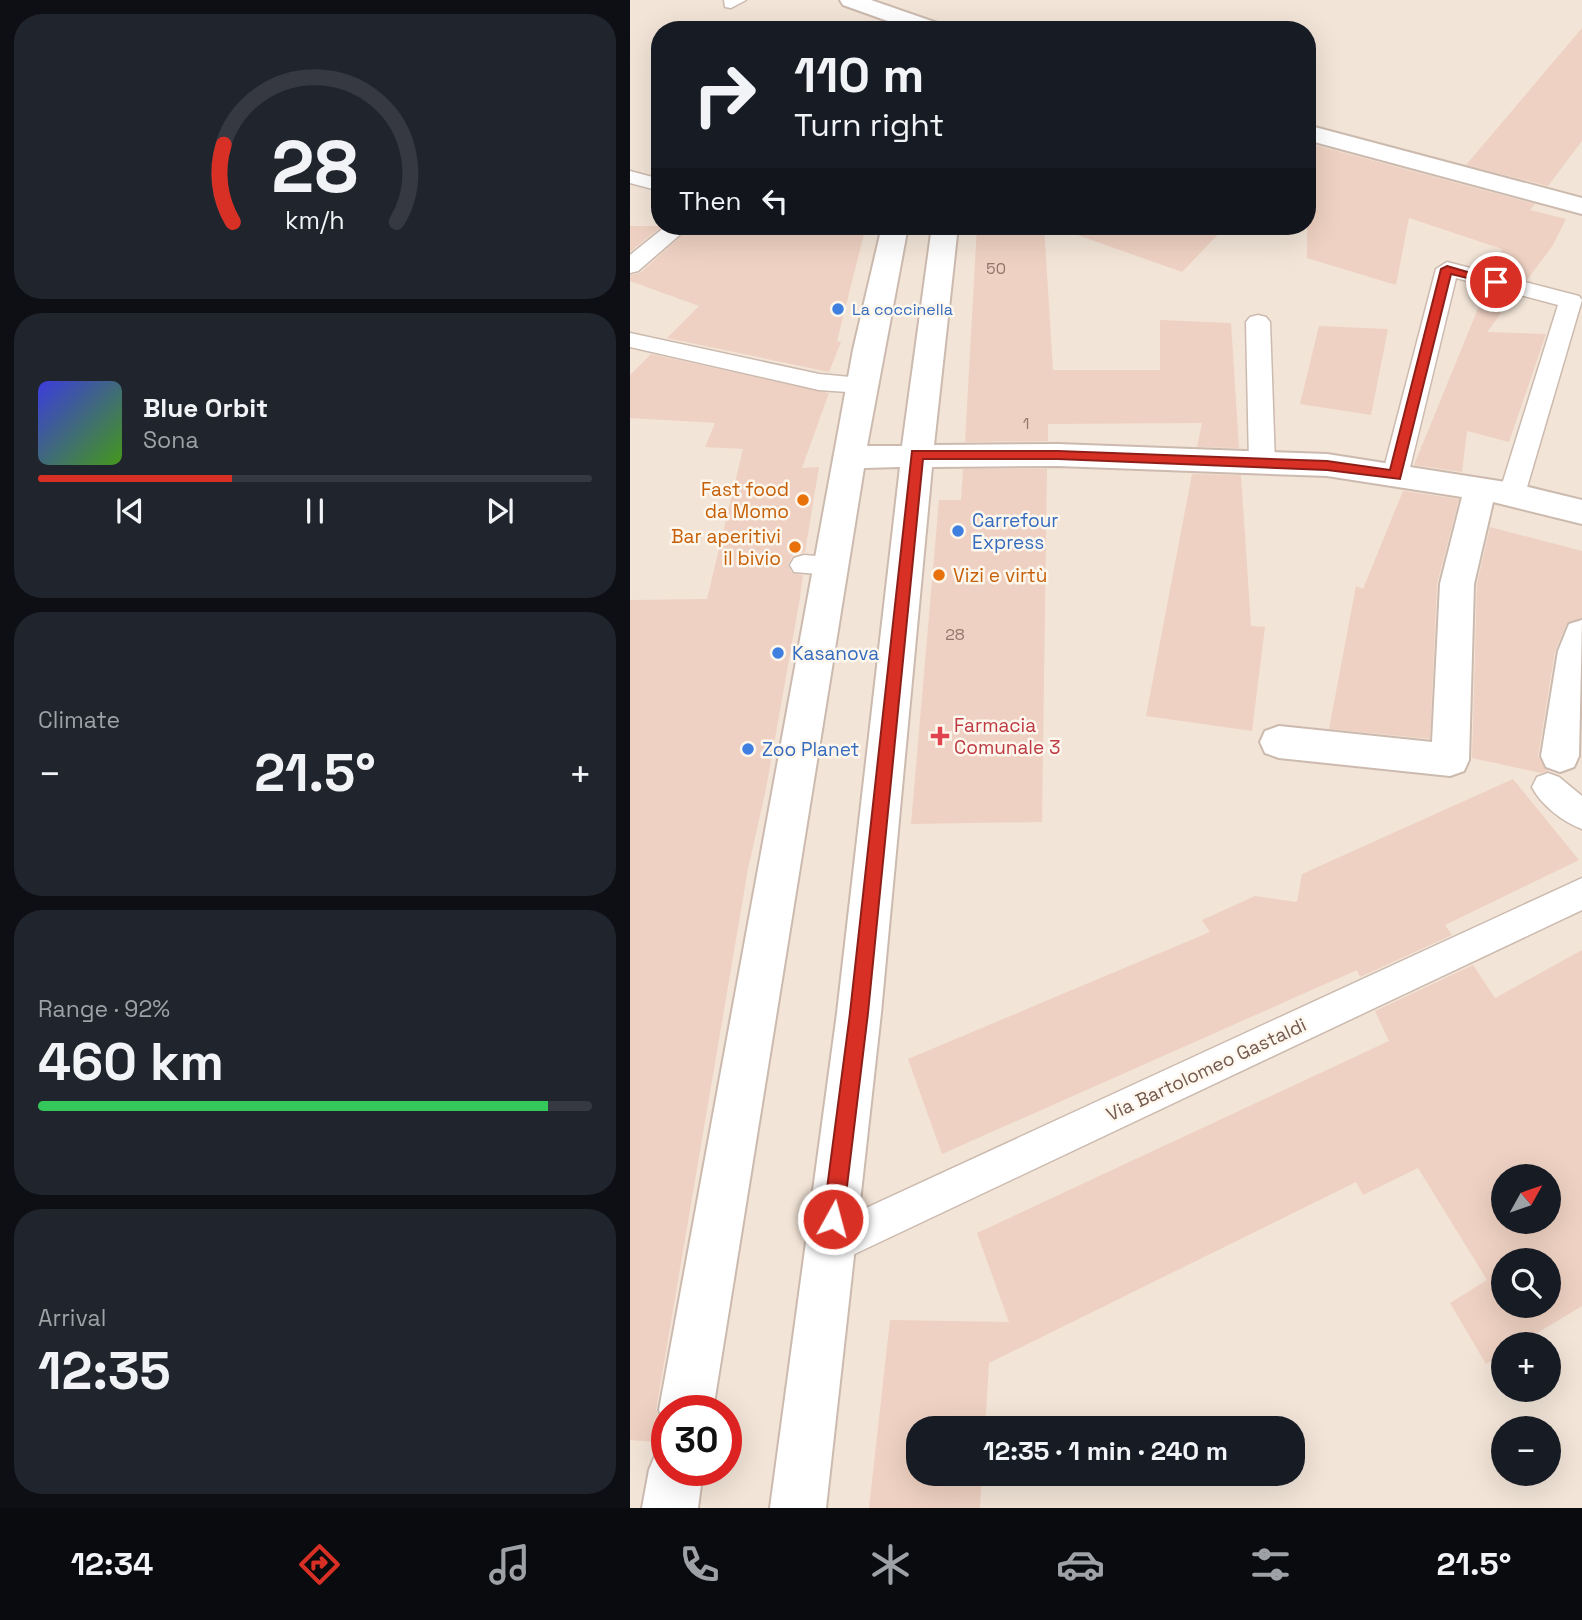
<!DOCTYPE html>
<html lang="en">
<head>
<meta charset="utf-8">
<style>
  :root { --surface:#171b24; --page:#20242c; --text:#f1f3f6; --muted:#9ea1a6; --line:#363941; --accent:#d93025 }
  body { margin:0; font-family:"Space Grotesk",sans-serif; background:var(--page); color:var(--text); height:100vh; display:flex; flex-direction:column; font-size:26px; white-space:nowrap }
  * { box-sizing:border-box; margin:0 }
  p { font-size:23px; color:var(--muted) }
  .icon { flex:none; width:38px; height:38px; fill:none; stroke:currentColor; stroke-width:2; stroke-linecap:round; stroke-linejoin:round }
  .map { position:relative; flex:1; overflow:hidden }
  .side { display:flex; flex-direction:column; gap:14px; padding:14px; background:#0d0f14; width:630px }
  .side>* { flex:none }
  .guide { position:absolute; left:21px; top:21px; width:665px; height:214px; border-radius:28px; box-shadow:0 7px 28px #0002; background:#171b24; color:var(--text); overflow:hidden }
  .needle { width:46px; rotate:50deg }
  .tools { position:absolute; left:861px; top:1164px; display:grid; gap:14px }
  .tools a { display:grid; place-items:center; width:70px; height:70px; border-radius:50%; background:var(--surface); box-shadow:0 7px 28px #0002; font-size:35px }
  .speed { position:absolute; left:21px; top:1395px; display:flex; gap:14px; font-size:35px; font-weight:700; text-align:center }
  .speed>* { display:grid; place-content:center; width:91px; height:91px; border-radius:50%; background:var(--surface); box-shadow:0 7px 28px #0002; line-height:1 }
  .speed .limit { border:10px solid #d22; background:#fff; color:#111 }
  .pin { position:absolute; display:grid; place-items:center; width:60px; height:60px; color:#fff; margin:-30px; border:4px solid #fff; border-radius:50%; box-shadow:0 2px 7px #0007 }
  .me { position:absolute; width:77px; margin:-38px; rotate:7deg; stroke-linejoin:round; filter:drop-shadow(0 0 5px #0008) }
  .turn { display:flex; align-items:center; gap:24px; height:147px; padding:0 28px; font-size:32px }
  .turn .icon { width:91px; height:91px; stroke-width:2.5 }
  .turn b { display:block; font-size:49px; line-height:60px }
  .then { display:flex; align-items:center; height:66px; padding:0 28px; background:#0003; gap:14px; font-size:26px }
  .big { font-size:52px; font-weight:800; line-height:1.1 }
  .side .tile { flex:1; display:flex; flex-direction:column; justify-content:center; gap:10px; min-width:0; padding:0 24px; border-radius:28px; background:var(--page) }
  .side .dial { align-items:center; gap:0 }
  .dial svg { height:182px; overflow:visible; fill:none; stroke:var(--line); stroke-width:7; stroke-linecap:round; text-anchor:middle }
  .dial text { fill:var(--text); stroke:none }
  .song { display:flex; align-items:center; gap:21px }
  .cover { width:84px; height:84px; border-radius:10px; background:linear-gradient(135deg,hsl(240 70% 55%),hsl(100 70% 35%)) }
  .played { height:7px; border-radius:4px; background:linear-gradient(90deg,var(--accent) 35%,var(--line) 35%) }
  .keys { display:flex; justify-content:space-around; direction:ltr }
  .heat { display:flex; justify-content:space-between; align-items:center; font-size:38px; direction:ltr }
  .charge { height:10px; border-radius:5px; background:linear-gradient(90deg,#34c759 92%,var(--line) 0) }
  .trip { position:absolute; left:276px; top:1416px; width:399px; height:70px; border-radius:28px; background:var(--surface); box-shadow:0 7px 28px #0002; font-weight:800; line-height:70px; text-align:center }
  .tab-bar { display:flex; height:112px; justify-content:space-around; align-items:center; background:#090b0e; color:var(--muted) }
  .tab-bar .icon { width:49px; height:49px }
  .tab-bar .selected { color:var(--accent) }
  .tab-bar b { font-size:32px; color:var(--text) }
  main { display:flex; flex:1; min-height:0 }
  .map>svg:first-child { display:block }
  .residential { fill:#f2e4d7; fill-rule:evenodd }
  .building { fill:#eed1c2; fill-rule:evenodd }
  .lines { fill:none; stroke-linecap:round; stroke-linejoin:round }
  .service-casing { stroke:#ccbaaf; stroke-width:3 }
  .minor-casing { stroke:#ccbaaf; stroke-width:4 }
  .tertiary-casing { stroke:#ccbaaf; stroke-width:4 }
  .service { fill:#fff; fill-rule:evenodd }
  .minor { fill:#fff; fill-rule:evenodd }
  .tertiary { fill:#fff; fill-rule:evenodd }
  .route { fill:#d93025; stroke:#8d1f18; stroke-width:2 }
  .shop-dot { fill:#3f7fe0; stroke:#fef7ee; stroke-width:2.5 }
  .food-dot { fill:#e8710a; stroke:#fef7ee; stroke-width:2.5 }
  .health-dot { fill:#e0444e; stroke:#fef7ee; stroke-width:2.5 }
  .labels { text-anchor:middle; stroke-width:5; stroke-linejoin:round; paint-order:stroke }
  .number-label { font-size:16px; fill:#92776b }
  .far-shop-label { font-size:16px; fill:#366cbe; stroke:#fef7ee; text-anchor:start }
  .food-label { font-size:19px; fill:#c56008; stroke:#fef7ee; text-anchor:end }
  .shop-label { font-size:19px; fill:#366cbe; stroke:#fef7ee; text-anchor:start }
  .health-label { font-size:19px; fill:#be3a42; stroke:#fef7ee; text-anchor:start }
  .street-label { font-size:19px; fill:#73594e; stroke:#fef7ee }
</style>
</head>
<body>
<main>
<section class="side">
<div class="tile dial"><svg viewBox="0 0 100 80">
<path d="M14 69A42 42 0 1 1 86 69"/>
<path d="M14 69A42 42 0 0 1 10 35" stroke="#d93025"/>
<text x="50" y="56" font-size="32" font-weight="700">28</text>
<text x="50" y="72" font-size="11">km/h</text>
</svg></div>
<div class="tile">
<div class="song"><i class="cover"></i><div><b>Blue Orbit</b><p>Sona</p></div></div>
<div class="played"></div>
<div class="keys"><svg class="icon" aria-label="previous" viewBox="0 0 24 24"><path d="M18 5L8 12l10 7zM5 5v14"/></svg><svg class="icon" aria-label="pause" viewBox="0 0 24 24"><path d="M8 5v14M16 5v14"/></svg><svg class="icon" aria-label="next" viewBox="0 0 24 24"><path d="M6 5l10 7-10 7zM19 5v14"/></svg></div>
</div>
<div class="tile"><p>Climate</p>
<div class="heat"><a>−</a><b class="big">21.5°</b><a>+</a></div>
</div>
<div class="tile"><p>Range · 92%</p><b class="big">460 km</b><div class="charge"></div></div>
<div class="tile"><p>Arrival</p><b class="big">12:35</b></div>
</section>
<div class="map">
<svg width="952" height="1508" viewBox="0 0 952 1508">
  <rect width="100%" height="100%" fill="#fbf2e8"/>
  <path class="residential" d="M0,0H952V1508H0ZM30,30H677V226H30ZM873,1176H919V1222H873ZM873,1260H919V1306H873ZM873,1344H919V1390H873ZM37,1410H96V1470H37ZM289,1428H663V1474H289ZM873,1428H919V1474H873Z"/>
  <g class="building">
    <path d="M952,28V141L918,186L836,165Z"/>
    <path d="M677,143L905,204L900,210L936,219L923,245L897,280L863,271L872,249L779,218L766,285L677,258Z"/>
    <path d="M0,226H32L0,252Z"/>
    <path d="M62,226H236L207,341L211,342L199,372L37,338L69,306L0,281V275L10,273Z"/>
    <path d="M347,226H414L423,370H530V320L601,323L609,448L567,447L572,423L418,424V441L335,442Z"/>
    <path d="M440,226H596L552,272L439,232Z"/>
    <path d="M856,289L884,296L857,332L916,334L879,442L837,431L832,472L784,465Z"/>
    <path d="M689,326L758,329L741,415L670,404Z"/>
    <path d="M21,354L199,393L172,468L189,467L175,552L163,555L158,564L162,573L173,575L170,598L136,789L118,869L26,1410L29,1416L25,1442L0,1440V600L77,599L113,449L75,447L85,423L0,418V375Z"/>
    <path d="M333,469H417L412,822L281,824L309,500H331Z"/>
    <path d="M562,474L611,475L621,626L635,627L622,731L516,716Z"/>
    <path d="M773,491L829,499L807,584L800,739L699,729L726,586L733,589Z"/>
    <path d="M860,527L952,551V618L937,623L925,651L908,756L918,771L911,773L842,758L847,584Z"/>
    <path d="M883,779L949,860L815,925L822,935L730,977L727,970L312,1154L278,1059L580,932L572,920L625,896L667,902L672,874Z"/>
    <path d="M952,950V1306L889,1344H873V1354L856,1364L820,1303L857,1280L788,1168L733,1195L726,1182L359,1363L355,1428H289V1474H352L350,1508H239L260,1320L379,1322L347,1233L759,1041L745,1011L843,965L865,998ZM873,1176H919V1222H873ZM873,1260H919V1306H873Z"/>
  </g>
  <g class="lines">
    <defs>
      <g id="service">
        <path d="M94,0H116L101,8L95,7Z"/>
        <path d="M0,171L30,179V191L0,183Z"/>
        <path d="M36,226H60L8,271L0,273V255Z"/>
        <path d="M817,262L949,296L952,300L895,494L891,501L882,503L873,501L869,494L928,305L826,278L778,476L774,482L765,485L756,482L752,476L806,269Z"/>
        <path d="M628,315L636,317L640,322L645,463L641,469L632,472L623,469L619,463L616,322L620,317Z"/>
        <path d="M0,333L189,374L241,379L244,385L241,391L232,393L189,390L0,347Z"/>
        <path d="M174,555L211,558L215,565L211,572L201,575L164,572L160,565L164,558Z"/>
        <path d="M918,773L929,777L952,796V829C933,822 911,805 902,787L907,777Z"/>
        <path d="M952,878V910L214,1259L200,1265L186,1259L180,1245L186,1231Z"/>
      </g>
      <g id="minor">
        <path d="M252,226H278L237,446H272L302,226H328L304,445L428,444L697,454L882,483L952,500V524L863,502L844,584L839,760L834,771L820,776L649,758L635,753L630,742L635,731L649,726L802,742L810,584L832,497L697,476L428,466L302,467L251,1013L196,1508H140L207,1013L270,467L234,468L83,1410H37V1428L29,1410L223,350Z"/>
        <path d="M952,620L949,756L944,767L930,772L916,767L911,756L928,651L939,624Z"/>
        <path d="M37,1446V1470H73L68,1508H12L19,1470L27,1451Z"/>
      </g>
      <g id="tertiary">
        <path d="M210,0H241L313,25L316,30H283L213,5Z"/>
        <path d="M677,125L952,198V214L677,140Z"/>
      </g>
    </defs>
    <use href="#service" class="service-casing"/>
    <use href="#minor" class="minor-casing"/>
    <use href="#tertiary" class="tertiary-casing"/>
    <use href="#service" class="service"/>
    <use href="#minor" class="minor"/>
    <use href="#tertiary" class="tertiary"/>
  </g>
  <path class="route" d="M817,266L872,282L866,285L821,274L770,479L697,470L428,459H293L238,1013L213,1219L211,1226L203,1229L196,1226L193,1219L220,1013L282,451H428L697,461L760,470L811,269Z"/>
  <g class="shop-dot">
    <circle cx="208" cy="309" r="7"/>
    <circle cx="328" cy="531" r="7"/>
    <circle cx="148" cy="653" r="7"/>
    <circle cx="118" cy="749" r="7"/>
  </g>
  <g class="food-dot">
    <circle cx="173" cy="500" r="7"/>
    <circle cx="165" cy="547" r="7"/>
    <circle cx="309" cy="575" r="7"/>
  </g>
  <path class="health-dot" d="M306.5 725.5h7v7h7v7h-7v7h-7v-7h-7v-7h7z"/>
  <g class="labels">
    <g class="number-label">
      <text x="366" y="274">50</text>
      <text x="396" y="429">1</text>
      <text x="325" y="640">28</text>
    </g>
    <g class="far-shop-label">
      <text x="222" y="315">La coccinella</text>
    </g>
    <g class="food-label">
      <text x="159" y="496">Fast food<tspan x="159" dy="22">da Momo</tspan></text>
      <text x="151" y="543">Bar aperitivi<tspan x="151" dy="22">il bivio</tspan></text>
      <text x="323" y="582" text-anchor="start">Vizi e virtù</text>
    </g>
    <g class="shop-label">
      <text x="342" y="527">Carrefour<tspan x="342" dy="22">Express</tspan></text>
      <text x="162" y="660">Kasanova</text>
      <text x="132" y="756">Zoo Planet</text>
    </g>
    <g class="health-label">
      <text x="324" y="732">Farmacia<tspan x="324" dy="22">Comunale 3</tspan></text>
    </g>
    <g class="street-label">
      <text transform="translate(576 1069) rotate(-25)" y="7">Via Bartolomeo Gastaldi</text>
    </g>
  </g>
</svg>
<div class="tools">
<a><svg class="needle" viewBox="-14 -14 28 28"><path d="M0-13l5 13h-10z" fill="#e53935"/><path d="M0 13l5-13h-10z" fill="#9ea1a6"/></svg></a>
<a><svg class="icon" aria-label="search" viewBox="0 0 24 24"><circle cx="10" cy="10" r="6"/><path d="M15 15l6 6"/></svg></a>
<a>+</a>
<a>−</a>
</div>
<div class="speed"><div class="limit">30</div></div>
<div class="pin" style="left:866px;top:282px;background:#d93025"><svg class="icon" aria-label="arrive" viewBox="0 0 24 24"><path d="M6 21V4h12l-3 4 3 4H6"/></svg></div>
<svg class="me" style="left:203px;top:1219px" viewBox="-20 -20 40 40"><circle r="17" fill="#d93025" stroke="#fff" stroke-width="3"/><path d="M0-11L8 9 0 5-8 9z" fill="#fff"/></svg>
<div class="trip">12:35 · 1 min · 240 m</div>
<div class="guide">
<div class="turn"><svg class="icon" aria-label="right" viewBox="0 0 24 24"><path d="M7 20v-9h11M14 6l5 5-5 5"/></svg><div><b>110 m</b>Turn right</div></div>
<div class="then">Then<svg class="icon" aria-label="left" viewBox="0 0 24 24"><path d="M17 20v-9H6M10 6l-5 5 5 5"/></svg></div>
</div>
</div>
</main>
<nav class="tab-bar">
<b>12:34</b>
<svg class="icon selected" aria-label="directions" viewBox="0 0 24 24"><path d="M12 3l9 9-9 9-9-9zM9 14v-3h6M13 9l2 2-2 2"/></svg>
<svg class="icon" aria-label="music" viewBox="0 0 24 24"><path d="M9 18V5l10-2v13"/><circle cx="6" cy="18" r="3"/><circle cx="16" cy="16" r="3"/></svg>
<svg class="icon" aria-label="phone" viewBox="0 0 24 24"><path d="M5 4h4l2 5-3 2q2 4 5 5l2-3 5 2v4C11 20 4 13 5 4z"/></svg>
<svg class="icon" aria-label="climate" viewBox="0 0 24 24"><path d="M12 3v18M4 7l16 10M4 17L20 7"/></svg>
<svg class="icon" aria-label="car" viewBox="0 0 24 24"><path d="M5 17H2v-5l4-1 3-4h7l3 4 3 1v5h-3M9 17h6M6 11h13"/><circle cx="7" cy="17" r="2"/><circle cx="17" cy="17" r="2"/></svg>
<svg class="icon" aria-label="filters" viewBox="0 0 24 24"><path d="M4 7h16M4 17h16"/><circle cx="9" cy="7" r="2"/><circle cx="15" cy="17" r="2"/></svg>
<b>21.5°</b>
</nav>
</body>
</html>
